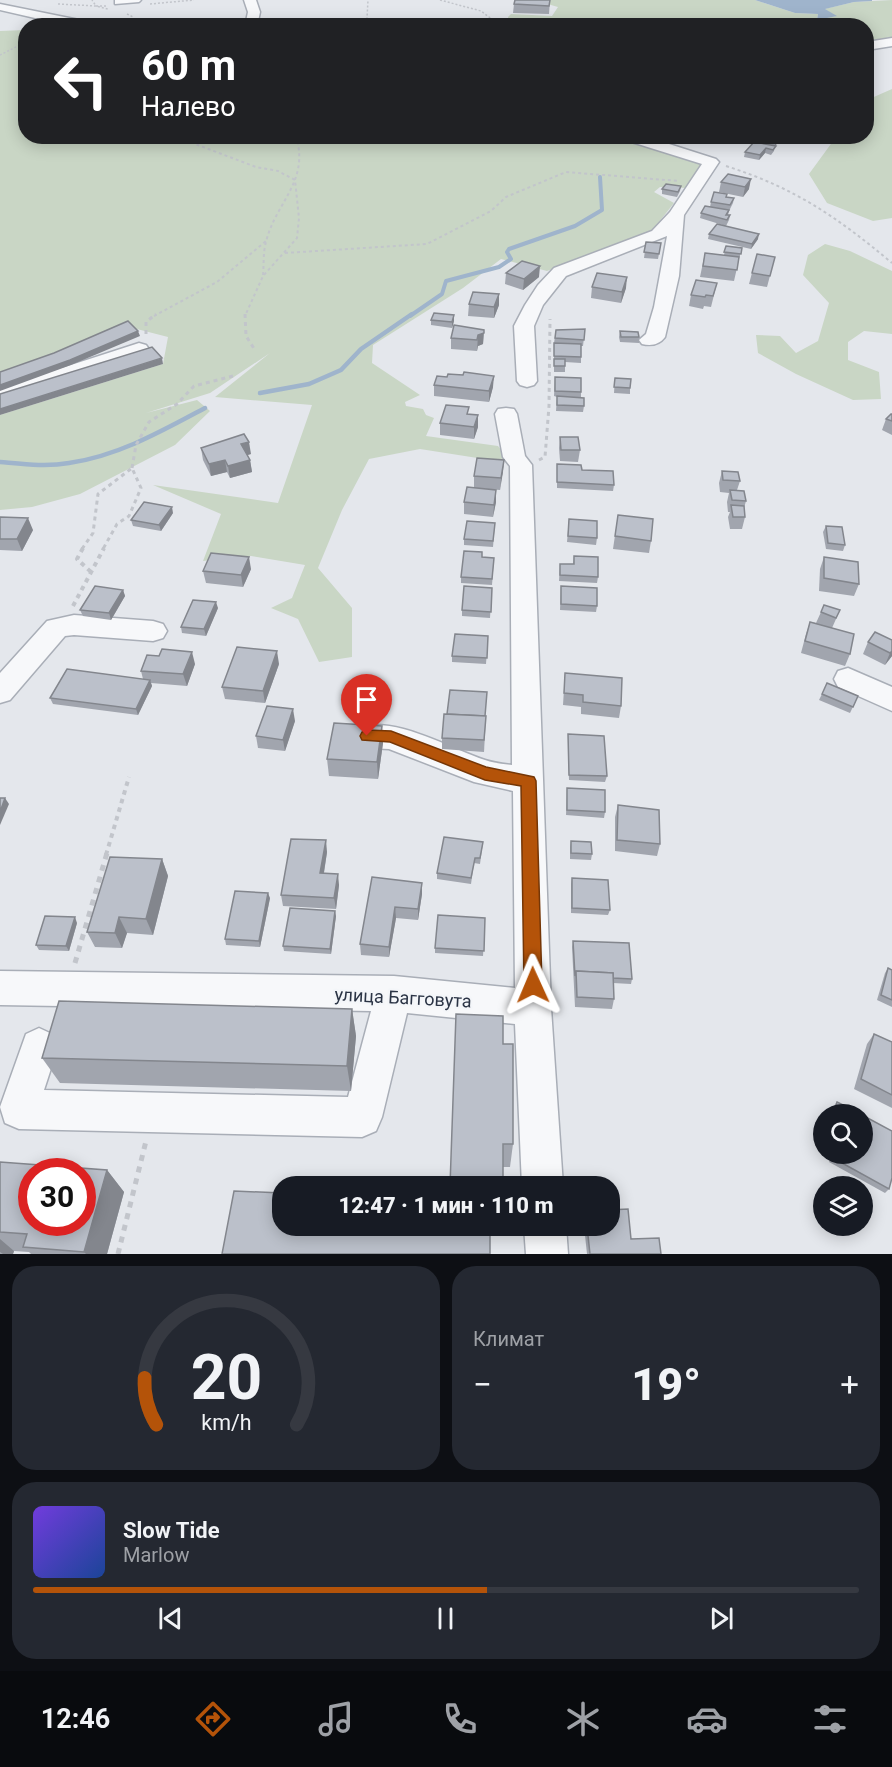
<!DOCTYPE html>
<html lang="ru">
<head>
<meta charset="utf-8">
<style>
  :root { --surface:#171b24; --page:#242831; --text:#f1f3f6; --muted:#9ea1a6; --line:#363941; --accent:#b45309 }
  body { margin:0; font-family:Roboto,sans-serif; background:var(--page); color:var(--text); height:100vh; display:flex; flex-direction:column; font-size:22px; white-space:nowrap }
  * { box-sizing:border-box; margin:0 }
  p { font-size:20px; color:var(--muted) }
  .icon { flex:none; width:33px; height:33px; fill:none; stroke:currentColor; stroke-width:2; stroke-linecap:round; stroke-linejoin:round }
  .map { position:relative; height:1254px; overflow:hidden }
  .panel { display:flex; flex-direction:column; gap:12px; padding:12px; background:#0d0f14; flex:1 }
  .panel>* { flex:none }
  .banner { position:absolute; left:18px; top:18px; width:856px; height:126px; border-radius:24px; box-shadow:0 3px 15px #0003; background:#202124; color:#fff; overflow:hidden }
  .controls { position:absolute; left:813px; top:1104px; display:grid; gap:12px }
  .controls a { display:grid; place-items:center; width:60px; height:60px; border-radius:50%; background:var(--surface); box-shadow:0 3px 15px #0003; font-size:30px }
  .speed { position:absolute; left:18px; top:1158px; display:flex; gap:12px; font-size:30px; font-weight:700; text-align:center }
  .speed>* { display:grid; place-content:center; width:78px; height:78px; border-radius:50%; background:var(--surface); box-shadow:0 3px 15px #0003; line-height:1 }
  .speed .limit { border:9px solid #d22; background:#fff; color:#111 }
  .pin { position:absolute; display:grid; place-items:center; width:51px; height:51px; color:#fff; margin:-62px -26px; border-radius:50% 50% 50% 0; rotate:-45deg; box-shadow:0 0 6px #0007 }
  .pin .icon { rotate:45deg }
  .me { position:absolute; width:66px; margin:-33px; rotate:359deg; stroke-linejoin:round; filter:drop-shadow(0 0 4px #0008) }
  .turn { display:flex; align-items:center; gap:21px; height:126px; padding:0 24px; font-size:27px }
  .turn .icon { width:78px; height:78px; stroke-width:2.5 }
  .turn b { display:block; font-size:42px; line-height:51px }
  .big { font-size:45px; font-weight:800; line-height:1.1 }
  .panel .tile { flex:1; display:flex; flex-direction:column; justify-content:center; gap:9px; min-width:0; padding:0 21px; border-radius:24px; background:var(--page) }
  .panel .dial { align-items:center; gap:0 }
  .dial svg { height:156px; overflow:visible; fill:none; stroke:var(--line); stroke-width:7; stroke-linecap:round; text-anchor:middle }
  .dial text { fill:var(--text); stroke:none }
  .song { display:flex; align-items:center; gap:18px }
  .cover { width:72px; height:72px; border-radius:9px; background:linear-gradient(135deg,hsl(260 70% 55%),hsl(220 70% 35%)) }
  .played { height:6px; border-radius:3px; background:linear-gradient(90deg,var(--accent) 55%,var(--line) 55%) }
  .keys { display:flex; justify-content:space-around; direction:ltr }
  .heat { display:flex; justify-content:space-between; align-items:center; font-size:33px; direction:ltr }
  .panel .tiles { flex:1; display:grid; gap:12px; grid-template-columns:1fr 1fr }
  .tile:last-child { grid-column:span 2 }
  .trip { position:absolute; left:272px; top:1176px; width:348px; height:60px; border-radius:24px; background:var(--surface); box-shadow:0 3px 15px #0003; font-weight:800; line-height:60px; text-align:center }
  .tab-bar { display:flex; height:96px; justify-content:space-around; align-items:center; background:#090b0e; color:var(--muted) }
  .tab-bar .icon { width:42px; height:42px }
  .tab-bar .on { color:var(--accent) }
  .tab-bar b { font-size:27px; color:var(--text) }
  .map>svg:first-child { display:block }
  .green { fill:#c9d6c5 }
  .water { fill:#9fb4cc }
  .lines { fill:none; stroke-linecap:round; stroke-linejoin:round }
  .stream-far1 { stroke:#9fb4cc; stroke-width:4 }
  .stream { stroke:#9fb4cc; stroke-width:4.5 }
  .minor-casing { stroke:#a9aeb7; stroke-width:3 }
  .path-far4 { stroke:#c2c5cb; stroke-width:1.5; stroke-dasharray:2 2; stroke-linecap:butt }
  .path-far3 { stroke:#c2c5cb; stroke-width:2; stroke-dasharray:3 3; stroke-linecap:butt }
  .path-far2 { stroke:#c2c5cb; stroke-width:3; stroke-dasharray:4 4; stroke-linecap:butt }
  .path-far1 { stroke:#c2c5cb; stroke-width:4; stroke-dasharray:4.5 4.5; stroke-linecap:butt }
  .path { stroke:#c2c5cb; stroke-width:5; stroke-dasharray:6 6; stroke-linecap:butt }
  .minor { fill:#f7f8fa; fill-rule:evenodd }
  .wall { fill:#a1a5ae }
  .shaded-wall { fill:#83868d }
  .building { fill:#bbc0ca; stroke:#83868d; stroke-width:1.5; fill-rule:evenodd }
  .route { fill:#b45309; stroke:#753606; stroke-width:1.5 }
  .labels { text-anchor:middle; stroke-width:4.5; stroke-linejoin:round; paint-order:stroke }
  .near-street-label { font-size:18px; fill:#2b3445; stroke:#f4f6f9 }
</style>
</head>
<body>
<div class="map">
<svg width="892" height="1254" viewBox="0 0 892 1254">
  <rect width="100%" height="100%" fill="#e4e7ec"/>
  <g class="green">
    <path d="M533,0H755L795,13L818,14L817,19L836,16L824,9L854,2L892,0V37L867,41V26H509L508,17L511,14L552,16L558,7Z"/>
    <path d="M25,30L26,136H607L704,164L687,188L660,187L654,192L674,203L651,232L547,271L501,259L463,288L373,345L372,363L420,395L405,402L406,406L423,409L426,415L434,418L426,436L498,446L506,456L503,462L420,449L369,459L342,510L318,568L352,608V657L319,662L298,619L271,608L292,598L305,565L251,556L203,561L221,514L153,485L278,503L312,405L215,397L270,353L210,393L146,413L197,400L210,411L175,445L80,494L32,507L0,510V415L163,364L168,337L129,327L0,378V31Z"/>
    <path d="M892,89V218L873,221L827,203L809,174L836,137L867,136V100Z"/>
    <path d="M825,244L850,251L892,271V334L864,331L848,342V360L879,372L881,399L853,400L796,374L758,353L756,335L780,336L796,353L818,341L829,303L803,275L808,255Z"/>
  </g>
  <path class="water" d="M755,0H872V1L854,2L825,9L837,16L817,20L818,14L795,13Z"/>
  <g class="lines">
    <path class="stream-far1" d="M410,316L442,294L446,281L499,267L511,259L507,252L509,249L575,226L602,210L600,177"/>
    <g class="stream">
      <path d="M260,393L309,384L341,370L361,349L412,314"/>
      <path d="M0,462C23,464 46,467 69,463C118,456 162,431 205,408"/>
    </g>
    <defs>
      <g id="minor">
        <path d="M115,0H141L139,2L115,4Z"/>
        <path d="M244,0H256L260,12L257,26H245L248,12Z"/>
        <path d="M0,4L89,22L95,26H70L0,10Z"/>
        <path d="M892,38V46L867,50V42Z"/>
        <path d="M620,136H644L716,159L719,162L684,215L679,276L665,337C659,345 651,346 642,344L639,340L646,334L654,307L667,236L566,276L543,305L534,326L537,381L534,385L527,387L520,385L517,381L514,326L525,305L538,285L554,268L652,231L670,212L702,164L622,139Z"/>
        <path d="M139,343L146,345L149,349L146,353L0,401V388Z"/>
        <path d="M506,408L514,409L517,414L525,456L532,465L551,1008L563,1186H522L515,1024L407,1013L382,1117L376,1131L362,1137L19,1129L5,1123L0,1107L26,1034L39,1028L52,1034L58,1047L44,1090L348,1097L371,1011L0,1005V971L394,976L515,988L513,791L474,782L389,749L367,748L356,744L352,736L356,728C395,715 448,748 485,760C494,763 503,764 512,765L510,466L503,457L495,414L498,409Z"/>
        <path d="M74,615L153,621L163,624L167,631L163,638L153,641L74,635L65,636L10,700L0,703V673L47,621Z"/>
        <path d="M848,668L892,687V711L838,687L834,679L838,671Z"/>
        <path d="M524,1226H566L568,1254H526Z"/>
      </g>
    </defs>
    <use href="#minor" class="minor-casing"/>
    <g class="path-far4">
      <path d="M440,0L481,11L493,20L492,26"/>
      <path d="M58,4L96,6L92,0"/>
      <path d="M150,4L194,0"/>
      <path d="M106,6H96L108,9"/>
      <path d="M127,14L133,17V24L148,26"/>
      <path d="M150,26L239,19"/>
      <path d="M362,26L367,18L368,0"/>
      <path d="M0,55L26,42"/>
      <path d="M174,136L177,137"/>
    </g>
    <g class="path-far3">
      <path d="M174,136L256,167L278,171L295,180L299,218L297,238L263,276L245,316"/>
      <path d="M726,166C795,188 837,217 892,263"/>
      <path d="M285,253L427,244L491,211L506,197L566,172L679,181"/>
      <path d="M263,275C264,264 263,252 266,242C275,203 310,182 296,136"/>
      <path d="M154,316L217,282L266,241"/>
    </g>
    <g class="path-far2">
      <path d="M245,314L246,336L255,350"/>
      <path d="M146,334V322L156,314"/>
      <path d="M539,460L545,457L549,406L550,319"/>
      <path d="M132,468L136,445L149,422L177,404L194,386L233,376"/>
      <path d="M82,549L93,533L98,494L132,468L141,488L129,516L117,524L103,549"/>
    </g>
    <g class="path-far1">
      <path d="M83,548L77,559L91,572"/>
      <path d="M73,606L104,548"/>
      <path d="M106,855L129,777"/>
    </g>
    <g class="path">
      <path d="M75,963L107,853"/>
      <path d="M118,1254L146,1141"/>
    </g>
    <use href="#minor" class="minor"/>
  </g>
  <g class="wall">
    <path d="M550,0L549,14L513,13L514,4Z"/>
    <path d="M780,136L779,141L775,146L774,151L771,155L765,153L759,160L744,157L745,152L756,142L757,138Z"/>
    <path d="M728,174L749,189L743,197L719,192L721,182Z"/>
    <path d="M681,186L680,191L677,197L662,194V189Z"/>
    <path d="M727,197L734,198L733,203L729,211L728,215H730L729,220L726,226L700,218L701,213L710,207L711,202Z"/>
    <path d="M709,234L758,239L751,249L708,239Z"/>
    <path d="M646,242L661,243L658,259L644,258Z"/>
    <path d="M726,246L742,248L739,259L734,281L700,277L705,253L724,255Z"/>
    <path d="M757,254L775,257L767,287L749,284Z"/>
    <path d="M506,273L539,277L523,290L505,284Z"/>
    <path d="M717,283L711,307L704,306L703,309L689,306L691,295Z"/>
    <path d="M592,287L626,288L621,303L591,298Z"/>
    <path d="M499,294V305L494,318L468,316L469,304Z"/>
    <path d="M431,320L454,321L452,328L431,325Z"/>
    <path d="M585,329L583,346H581V363L565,362V372H554V343L556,330Z"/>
    <path d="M484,330L483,344L478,346L477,351L451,349V338Z"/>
    <path d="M620,331L639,337V343L620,342L619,337Z"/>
    <path d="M555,377L581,392V398L584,406L583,412L556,411L557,397L554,396Z"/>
    <path d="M615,378L630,388V394L614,393Z"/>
    <path d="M434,385L493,387L489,402L434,396Z"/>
    <path d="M892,414V435L882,430L886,419Z"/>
    <path d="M440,423L478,427L474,439L440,435Z"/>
    <path d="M560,437L580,450L578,462L560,461L559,448Z"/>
    <path d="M201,448L251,454L247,455L250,460L252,472L230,478L227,472L211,476L203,460Z"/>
    <path d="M504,460L500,490L474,488V476Z"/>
    <path d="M557,464L582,470L614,485L613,491L557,488Z"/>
    <path d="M722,471L740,481L737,490L746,501L744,508L745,517L742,529H730L728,517L730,512H728L727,502L729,493L720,492L719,483Z"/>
    <path d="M496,490V502L493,517L464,514V502Z"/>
    <path d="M173,513L161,531L133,526L131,520Z"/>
    <path d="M618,515L651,541L649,553L613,549Z"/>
    <path d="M0,517L33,530L22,551L0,550Z"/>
    <path d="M569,519L597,538L596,545L567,542Z"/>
    <path d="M495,523L493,547L464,545V539Z"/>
    <path d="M826,526L845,545L843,551L826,549L823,532Z"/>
    <path d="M574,556L598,577L597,583L559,581L560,564H573Z"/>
    <path d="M482,557L494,558L492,585L461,583V577Z"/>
    <path d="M824,557L859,584L854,596L819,591L820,569Z"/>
    <path d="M251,569L243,587L206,583L203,571Z"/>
    <path d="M561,586L597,606L596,612L560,610Z"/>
    <path d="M492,588L490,618L462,616V610Z"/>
    <path d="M123,590L125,596L111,620L83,616L80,610Z"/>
    <path d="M218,608L206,636L182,633L181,627Z"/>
    <path d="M840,610L832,628L850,654L845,666L801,653L806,634L810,622L816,623L821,612Z"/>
    <path d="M488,636L486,664L452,662V656Z"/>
    <path d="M892,640V656L885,665L863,654L868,642Z"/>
    <path d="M195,664L187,686L151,683L152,686L138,715L53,704L50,698L143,679L141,671Z"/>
    <path d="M279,664L265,703L225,699L222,687Z"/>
    <path d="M565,673L621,706L619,718L581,714V707L563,705Z"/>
    <path d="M822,694L858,696L850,713L819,700Z"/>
    <path d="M486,716L484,752L442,749V738Z"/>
    <path d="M295,721L285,751L258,748L256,736Z"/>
    <path d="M568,734L607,776L605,782L569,780L568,740Z"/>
    <path d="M383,743L378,779L329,776L327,759Z"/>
    <path d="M567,788L605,812L604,818L566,815Z"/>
    <path d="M618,805L660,844L657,856L615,851V817Z"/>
    <path d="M571,841L592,854L591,860L570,859V847Z"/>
    <path d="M483,842L480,864L474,863L471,884L437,879V873Z"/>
    <path d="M327,852L324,873L339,885L336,909L283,906L281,895Z"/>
    <path d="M162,859L168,876L153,935L127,933L122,948L95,947L87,932Z"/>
    <path d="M372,877L422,894L418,920L396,918L389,957L361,955L360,944Z"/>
    <path d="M572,878L610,910L608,915L571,913V884Z"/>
    <path d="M270,898L260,947L226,945L225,939Z"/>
    <path d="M336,916L331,954L284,951L283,946Z"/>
    <path d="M485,918L483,956L435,953V948Z"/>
    <path d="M77,923L69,951L39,950L36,945Z"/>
    <path d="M573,941L632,979L631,984L613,983L614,999L612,1009L575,1007L572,947Z"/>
    <path d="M888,968L892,970V1007L877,1000L885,973Z"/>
    <path d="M352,1009L356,1036L351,1091L60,1083L42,1058Z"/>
    <path d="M874,1034L892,1042V1108L854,1089L867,1044Z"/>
    <path d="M503,1044L513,1144L510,1167H503Z"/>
    <path d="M837,1102L861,1114H831L833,1107Z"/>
    <path d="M832,1154H862L889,1189L885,1193L829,1162Z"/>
    <path d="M0,1162L107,1170L124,1192L107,1254H31L29,1252L14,1251L13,1254H0Z"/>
    <path d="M282,1226H502L500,1235L490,1234V1254Z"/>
    <path d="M584,1226H609L661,1254H587Z"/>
  </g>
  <g class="shaded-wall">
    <path d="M780,136L779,141L775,146L776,141Z"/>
    <path d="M766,148L765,153L759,160L760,155Z"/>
    <path d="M751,179L749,189L743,197L745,187Z"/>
    <path d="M759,234L758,239L751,249L752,244Z"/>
    <path d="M540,266L539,277L523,290L524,279Z"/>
    <path d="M627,277L626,288L621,303L622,292Z"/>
    <path d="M499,294V305L494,318V307Z"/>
    <path d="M454,315V321L452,328V322Z"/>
    <path d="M484,330L483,344L478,346L477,351L478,335Z"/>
    <path d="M138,331L140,336L71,365L0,391V385Z"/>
    <path d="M162,358L163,364L0,415V409Z"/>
    <path d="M494,376L493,387L489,402V391Z"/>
    <path d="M478,415V427L474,439V427Z"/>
    <path d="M249,442L251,454L244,456L241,444Z"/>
    <path d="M225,460L227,472L211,476L209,464Z"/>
    <path d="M250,460L252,472L230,478L228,466Z"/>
    <path d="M504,460L503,472L500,490L501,478Z"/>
    <path d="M496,490V502L493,517L494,505Z"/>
    <path d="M172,507L173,513L161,531L159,525Z"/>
    <path d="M28,518L33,530L22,551L17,539Z"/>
    <path d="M249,557L251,569L243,587L241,575Z"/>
    <path d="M123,590L125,596L111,620L109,613Z"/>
    <path d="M216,602L218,608L206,636L204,629Z"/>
    <path d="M277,651L279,664L265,703L263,691Z"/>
    <path d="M892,651V656L885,665L890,653Z"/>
    <path d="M192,652L195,664L187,686L183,674Z"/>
    <path d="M150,680L152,686L138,715L136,709Z"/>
    <path d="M293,709L295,721L285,751L283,740Z"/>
    <path d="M382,726L383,743L378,779L377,762Z"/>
    <path d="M5,798L9,804L0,825V812Z"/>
    <path d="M326,840L327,852L322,884L320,873Z"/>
    <path d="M162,859L168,876L153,935L146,919Z"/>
    <path d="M338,874L339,885L336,909L334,898Z"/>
    <path d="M422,883V894L418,920V909Z"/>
    <path d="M268,893L270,898L260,947L259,941Z"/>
    <path d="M395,907L396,918L389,957V947Z"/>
    <path d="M335,911L336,916L331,954L330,949Z"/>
    <path d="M75,917L77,923L69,951L66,946Z"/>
    <path d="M119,917L127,933L122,948L115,933Z"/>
    <path d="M352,1009L356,1036L351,1091L347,1066Z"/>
    <path d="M107,1170L124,1192L107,1254H86L84,1252Z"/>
    <path d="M0,1239L14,1251L13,1254H3L0,1252Z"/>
  </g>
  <g class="building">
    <path d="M515,0H550L549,6L514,4Z"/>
    <path d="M758,136H780L776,141L757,138Z"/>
    <path d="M754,142L776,146L773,150L766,148L760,155L745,152Z"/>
    <path d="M728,174L751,179L745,187L721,182Z"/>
    <path d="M666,184L681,186L678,192L662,189Z"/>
    <path d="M714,192L727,194L726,197L734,198L730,205L711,202Z"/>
    <path d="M705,206L729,210L726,215H730L727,220L701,213Z"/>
    <path d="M717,224L759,234L752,244L709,234Z"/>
    <path d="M646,242L661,243L659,254L644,252Z"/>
    <path d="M726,246L742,248L741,254L724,252Z"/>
    <path d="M705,253L739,257L737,270L703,266Z"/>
    <path d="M757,254L775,257L770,276L752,273Z"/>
    <path d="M522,261L540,266L524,279L506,273Z"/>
    <path d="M597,273L627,277L622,292L592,287Z"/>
    <path d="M696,280L717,283L713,296L706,295L705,297L691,295Z"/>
    <path d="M473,292L499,294L494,307L469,304Z"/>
    <path d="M434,313L454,315L452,322L431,320Z"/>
    <path d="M128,321L138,331L70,360L0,385V372L54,353Z"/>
    <path d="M454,325L484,330V333L478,335L477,340L451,338Z"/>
    <path d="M585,329L584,340L555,338L556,330Z"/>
    <path d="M620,331L638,332L639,337H621Z"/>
    <path d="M554,343L581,344V357L554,356Z"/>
    <path d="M152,347L162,358L0,409V394Z"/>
    <rect x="554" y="359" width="11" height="7"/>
    <path d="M464,372L494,376L489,391L434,385L437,376L447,377L448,374L463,375Z"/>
    <path d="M555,377L581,378V392L555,391Z"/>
    <path d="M615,378L631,379L630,388L614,387Z"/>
    <path d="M557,396L584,398V406L557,405Z"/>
    <path d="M446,405L469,407L467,414L478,415L474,427L440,423Z"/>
    <path d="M891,414H892V421L886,419Z"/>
    <path d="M244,434L249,442L241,444L250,460L228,466L225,460L209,464L201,448Z"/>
    <path d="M560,437H578L580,450H561Z"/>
    <path d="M477,458L504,460L501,478L474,476Z"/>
    <path d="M557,464L581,465L582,470L613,471L614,485L557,482Z"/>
    <path d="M722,471L738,472L740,481L723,480Z"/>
    <path d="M467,487L496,490L494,505L464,502Z"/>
    <path d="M730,490L744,491L746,501L732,500Z"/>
    <path d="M144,502L172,507L159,525L131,520Z"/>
    <path d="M731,505L744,506L745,517H733Z"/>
    <path d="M618,515L653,519L651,541L615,536Z"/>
    <path d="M0,517L28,518L17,539H0Z"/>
    <path d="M569,519L597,521V538L568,536Z"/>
    <path d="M467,521L495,523L493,541L464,539Z"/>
    <path d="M826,526L842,527L845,545L828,543Z"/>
    <path d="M464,551L482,552V557L494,558L492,579L461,577Z"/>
    <path d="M211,553L249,557L241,575L203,571Z"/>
    <path d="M574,556L598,557V577L560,575V564H574Z"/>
    <path d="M824,557L858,562L859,584L824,578Z"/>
    <path d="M95,586L123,590L109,613L80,610Z"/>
    <path d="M464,586L492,588L491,612L462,610Z"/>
    <path d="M561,586L597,588V606L561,604Z"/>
    <path d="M193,600L216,602L204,629L181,627Z"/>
    <path d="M824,605L840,610L836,618L821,612Z"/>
    <path d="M810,622L854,634L850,654L805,641Z"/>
    <path d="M875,632L892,640V651L890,653L868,642Z"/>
    <path d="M455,634L488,636L487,658L452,656Z"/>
    <path d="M237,647L277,651L263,691L222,687Z"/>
    <path d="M162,649L192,652L183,674L141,671L147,655L159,656Z"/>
    <path d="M67,669L150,680L136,709L50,698Z"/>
    <path d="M565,673L622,678L621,706L583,702V695L564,693Z"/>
    <path d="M827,683L858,696L853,707L822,694Z"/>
    <path d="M450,690L487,692L485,716L447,714Z"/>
    <path d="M267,706L293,709L283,740L256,736Z"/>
    <path d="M444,714L486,716L484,740L442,738Z"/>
    <path d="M334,723L382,726L377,762L327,759Z"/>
    <path d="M568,734L604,736L607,776L569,775Z"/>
    <path d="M567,788L605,790V812L567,810Z"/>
    <path d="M0,798H5L0,812Z"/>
    <path d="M618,805L659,810L660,844L617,840Z"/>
    <path d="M444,837L483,842L480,858H475L471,878L437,873Z"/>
    <path d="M291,839L326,840L320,873L338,874L334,898L281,895Z"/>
    <path d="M571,841L591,842L592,854L571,853Z"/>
    <path d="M110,857L162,859L146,919L119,917L115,933L87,932Z"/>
    <path d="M372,877L422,883L418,909L395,907L389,947L360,944Z"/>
    <path d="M572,878L608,880L610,910L572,908Z"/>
    <path d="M235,891L268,893L259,941L225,939Z"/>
    <path d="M290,908L335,911L330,949L283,946Z"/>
    <path d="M438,915L485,918L484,951L435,948Z"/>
    <path d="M45,916L75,917L66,946L36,945Z"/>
    <path d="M573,941L629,943L632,979L613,978V973L576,971L575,976Z"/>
    <path d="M888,968L892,970V1000L881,995Z"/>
    <path d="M576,971L613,973L614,999L577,997Z"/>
    <path d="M59,1001L352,1009L347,1066L42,1058Z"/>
    <path d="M456,1014L503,1016V1044H513V1144H503V1186H450Z"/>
    <path d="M874,1034L892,1042V1095L861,1079Z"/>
    <path d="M837,1102L861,1114H833Z"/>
    <path d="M862,1115L892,1131V1178L889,1189L833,1158L834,1154H862Z"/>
    <path d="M0,1162L107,1170L84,1252L23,1247L27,1234L0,1232ZM32,1172H82V1222H32Z"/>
    <path d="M234,1191L282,1193V1226H490V1254H222Z"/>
    <path d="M628,1209L631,1239L659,1238L661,1254H590L587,1226H609V1210Z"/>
  </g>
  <path class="route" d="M367,730L391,731L486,767L534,777L536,781L542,985L539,991L533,994L527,991L524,985L521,786L485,780L390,742L362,740L360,736L362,732Z"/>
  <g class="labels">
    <g class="near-street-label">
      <text transform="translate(403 998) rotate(3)" y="6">улица Багговута</text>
    </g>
  </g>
</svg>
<div class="controls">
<a><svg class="icon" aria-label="search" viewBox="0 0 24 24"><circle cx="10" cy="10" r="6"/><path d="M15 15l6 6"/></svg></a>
<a><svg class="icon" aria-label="layers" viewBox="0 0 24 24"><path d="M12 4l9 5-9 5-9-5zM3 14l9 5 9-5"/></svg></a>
</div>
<div class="speed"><div class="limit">30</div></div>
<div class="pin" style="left:367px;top:736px;background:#d93025"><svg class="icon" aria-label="arrive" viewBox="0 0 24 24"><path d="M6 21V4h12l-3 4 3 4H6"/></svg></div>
<svg class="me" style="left:533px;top:985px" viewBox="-20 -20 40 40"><path d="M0-17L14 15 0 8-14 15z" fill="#b45309" stroke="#fff" stroke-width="4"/></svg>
<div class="trip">12:47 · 1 мин · 110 m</div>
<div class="banner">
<div class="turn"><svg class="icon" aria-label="left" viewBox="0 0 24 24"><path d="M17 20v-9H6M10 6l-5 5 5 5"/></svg><div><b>60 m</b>Налево</div></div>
</div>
</div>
<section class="panel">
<div class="tiles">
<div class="tile dial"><svg viewBox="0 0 100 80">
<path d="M14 69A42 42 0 1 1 86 69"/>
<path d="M14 69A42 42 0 0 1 8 45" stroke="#b45309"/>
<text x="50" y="56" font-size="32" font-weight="700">20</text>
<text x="50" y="72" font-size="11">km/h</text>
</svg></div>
<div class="tile"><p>Климат</p>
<div class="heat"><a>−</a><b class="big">19°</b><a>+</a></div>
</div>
<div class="tile">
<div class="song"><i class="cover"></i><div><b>Slow Tide</b><p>Marlow</p></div></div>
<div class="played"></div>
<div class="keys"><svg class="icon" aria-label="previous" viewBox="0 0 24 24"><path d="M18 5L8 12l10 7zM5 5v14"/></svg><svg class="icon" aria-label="pause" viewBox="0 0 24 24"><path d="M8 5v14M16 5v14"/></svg><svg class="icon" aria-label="next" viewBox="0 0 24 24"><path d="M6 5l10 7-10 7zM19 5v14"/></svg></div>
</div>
</div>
</section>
<nav class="tab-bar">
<b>12:46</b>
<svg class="icon on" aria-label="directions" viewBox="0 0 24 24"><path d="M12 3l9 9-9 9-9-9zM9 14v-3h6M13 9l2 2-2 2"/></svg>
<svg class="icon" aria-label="music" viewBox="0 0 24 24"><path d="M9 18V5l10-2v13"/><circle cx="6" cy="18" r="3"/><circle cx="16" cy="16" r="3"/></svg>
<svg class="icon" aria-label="phone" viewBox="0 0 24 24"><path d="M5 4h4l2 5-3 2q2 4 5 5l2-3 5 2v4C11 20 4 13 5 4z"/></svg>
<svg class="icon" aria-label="climate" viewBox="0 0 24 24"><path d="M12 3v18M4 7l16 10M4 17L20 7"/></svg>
<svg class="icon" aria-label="car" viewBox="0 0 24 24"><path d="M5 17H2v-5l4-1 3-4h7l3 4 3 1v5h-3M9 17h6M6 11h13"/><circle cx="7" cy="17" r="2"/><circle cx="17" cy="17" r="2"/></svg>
<svg class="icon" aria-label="filters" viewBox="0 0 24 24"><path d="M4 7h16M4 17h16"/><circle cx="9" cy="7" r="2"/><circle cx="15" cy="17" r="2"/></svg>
</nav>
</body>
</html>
